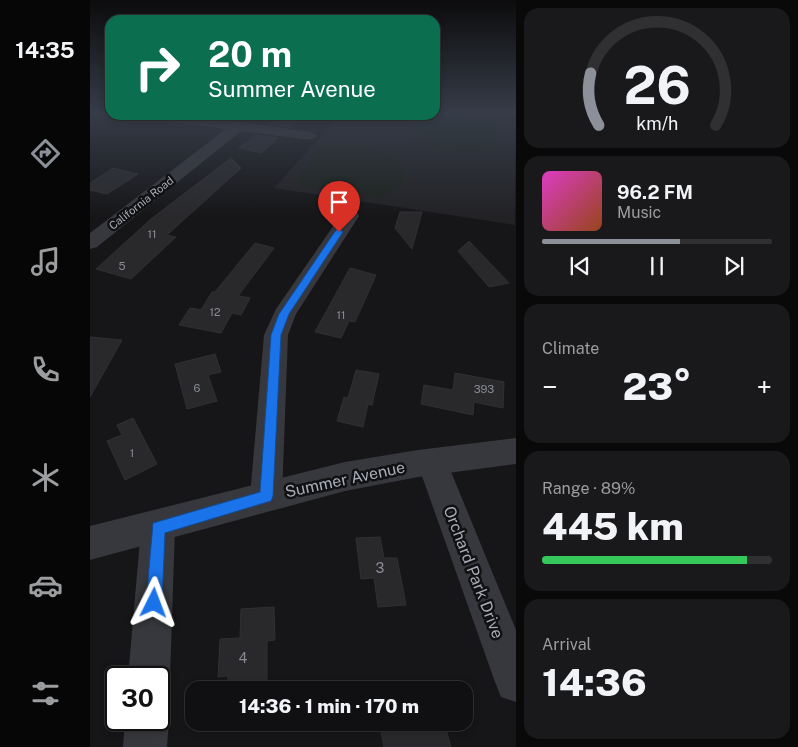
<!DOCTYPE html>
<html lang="en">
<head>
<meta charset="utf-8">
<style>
  :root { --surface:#101012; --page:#19191b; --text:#f1f3f6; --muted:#9c9d9f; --line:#303032; --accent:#8c9099 }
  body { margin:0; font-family:"Public Sans",sans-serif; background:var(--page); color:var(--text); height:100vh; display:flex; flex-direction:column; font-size:19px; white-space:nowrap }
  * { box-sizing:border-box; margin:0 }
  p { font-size:16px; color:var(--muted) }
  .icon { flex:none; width:28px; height:28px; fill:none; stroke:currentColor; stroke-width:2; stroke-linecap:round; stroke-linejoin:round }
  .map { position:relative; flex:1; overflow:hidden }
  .drawer { display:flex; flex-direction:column; gap:8px; padding:8px; background:#09090a; width:282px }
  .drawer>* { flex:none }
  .hud { position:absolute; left:15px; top:15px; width:335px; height:105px; border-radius:15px; box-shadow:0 2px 8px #0003,0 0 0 1px var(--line); background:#0b6e4f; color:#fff; overflow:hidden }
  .speed { position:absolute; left:15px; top:666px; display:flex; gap:10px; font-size:25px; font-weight:700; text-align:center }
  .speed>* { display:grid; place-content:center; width:65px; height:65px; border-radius:50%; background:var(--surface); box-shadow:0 2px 8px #0003,0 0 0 1px var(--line); line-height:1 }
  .speed .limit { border:2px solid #111; border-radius:8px; background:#fff; color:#111 }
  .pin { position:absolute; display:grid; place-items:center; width:42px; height:42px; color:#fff; margin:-51px -21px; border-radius:50% 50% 50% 0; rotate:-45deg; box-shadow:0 0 5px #0007 }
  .pin .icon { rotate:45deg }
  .me { position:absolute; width:55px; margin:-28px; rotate:3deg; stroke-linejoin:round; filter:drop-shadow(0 0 4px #0008) }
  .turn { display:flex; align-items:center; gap:18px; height:105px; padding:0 20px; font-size:22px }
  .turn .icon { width:65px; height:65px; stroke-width:2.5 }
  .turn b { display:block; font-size:35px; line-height:42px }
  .big { font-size:38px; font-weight:800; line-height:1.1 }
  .drawer .tile { flex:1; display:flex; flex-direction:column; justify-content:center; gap:8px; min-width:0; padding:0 18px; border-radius:15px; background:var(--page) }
  .drawer .dial { align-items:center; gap:0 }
  .dial svg { height:130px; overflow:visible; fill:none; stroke:var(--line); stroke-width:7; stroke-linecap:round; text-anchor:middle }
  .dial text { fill:var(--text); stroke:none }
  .song { display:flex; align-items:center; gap:15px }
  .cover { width:60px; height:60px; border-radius:8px; background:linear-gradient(135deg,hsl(310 70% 55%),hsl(20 70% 35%)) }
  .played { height:5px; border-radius:2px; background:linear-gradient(90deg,var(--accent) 60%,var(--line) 60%) }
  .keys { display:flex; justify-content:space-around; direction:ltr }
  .heat { display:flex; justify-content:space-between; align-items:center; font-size:28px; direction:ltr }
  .charge { height:8px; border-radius:4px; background:linear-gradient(90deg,#34c759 89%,var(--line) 0) }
  .trip { position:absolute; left:95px; top:681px; width:288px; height:50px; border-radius:15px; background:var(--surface); box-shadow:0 2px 8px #0003,0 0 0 1px var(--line); font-weight:800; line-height:50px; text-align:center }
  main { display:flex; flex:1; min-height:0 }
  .menu { display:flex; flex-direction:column; width:90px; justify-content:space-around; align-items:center; background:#060607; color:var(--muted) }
  .menu .icon { width:35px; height:35px }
  .menu .selected { color:var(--accent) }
  .menu b { font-size:22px; color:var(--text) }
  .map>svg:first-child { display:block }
  .built { fill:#222225 }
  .green { fill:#1c231d }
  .building { fill:#29292c; stroke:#303034 }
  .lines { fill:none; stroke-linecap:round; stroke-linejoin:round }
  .minor { fill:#37383d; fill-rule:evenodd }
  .tertiary { fill:#37383d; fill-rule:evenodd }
  .route { fill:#1a73e8; stroke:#114b97 }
  .labels { text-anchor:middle; stroke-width:5; stroke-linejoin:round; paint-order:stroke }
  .far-street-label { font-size:11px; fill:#a8adb8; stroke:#111113 }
  .number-label { font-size:11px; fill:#888b94 }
  .near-number-label { font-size:14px; fill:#888b94 }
  .near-street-label { font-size:16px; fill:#a8adb8; stroke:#111113 }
</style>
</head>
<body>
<main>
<nav class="menu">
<b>14:35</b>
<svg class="icon selected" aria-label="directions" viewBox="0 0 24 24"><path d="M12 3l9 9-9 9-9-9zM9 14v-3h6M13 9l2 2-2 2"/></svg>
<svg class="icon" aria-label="music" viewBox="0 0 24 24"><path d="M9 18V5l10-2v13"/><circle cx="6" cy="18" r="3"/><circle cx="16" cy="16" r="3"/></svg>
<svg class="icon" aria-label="phone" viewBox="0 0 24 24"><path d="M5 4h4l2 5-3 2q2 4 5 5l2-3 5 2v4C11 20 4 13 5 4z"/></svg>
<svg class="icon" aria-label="climate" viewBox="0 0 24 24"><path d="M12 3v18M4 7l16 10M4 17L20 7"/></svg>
<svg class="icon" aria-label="car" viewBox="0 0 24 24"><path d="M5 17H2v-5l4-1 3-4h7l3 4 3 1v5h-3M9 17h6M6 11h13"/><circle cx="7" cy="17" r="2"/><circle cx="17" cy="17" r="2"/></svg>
<svg class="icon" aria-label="filters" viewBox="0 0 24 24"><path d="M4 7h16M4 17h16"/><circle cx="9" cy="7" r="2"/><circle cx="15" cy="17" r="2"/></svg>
</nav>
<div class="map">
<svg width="426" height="747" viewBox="0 0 426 747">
  <rect width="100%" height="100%" fill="#161618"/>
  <path class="built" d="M345,113L425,118V225L184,188L250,115H345Z"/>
  <g class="green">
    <path d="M345,113L399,120L408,124L405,149C384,154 325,153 318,127C322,112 337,118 345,113Z"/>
    <path d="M247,147C269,147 300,149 313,170V182L302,192L288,198L214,186L207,180L228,150Z"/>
  </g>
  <g class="building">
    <path d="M188,115H213L200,127L178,124Z"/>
    <path d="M165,135L188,138L172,153L149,148Z"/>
    <path d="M141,158L151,168L77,235L86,237L41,279L6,269L61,219Z"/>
    <path d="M23,168L48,174L17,194L0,190V183Z"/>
    <path d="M310,212H332L322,249L305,228Z"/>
    <path d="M379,241L419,283L399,287L368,251Z"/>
    <path d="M165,243L184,248L148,296L160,298L151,315L142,313L131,333L89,325L100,308L111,310L122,292H125Z"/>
    <path d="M260,268L286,275L265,322L259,321L251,338L225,332Z"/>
    <path d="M0,337L32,340L0,397Z"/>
    <path d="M125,354L131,372L118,375L127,401L97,409L85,364Z"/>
    <path d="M266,370L289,374L282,405L278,404L273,427L247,421L254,397L258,398Z"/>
    <path d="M365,373L414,382L413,408L384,402L383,415L331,404L334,385L363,390Z"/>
    <path d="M43,418L67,464L35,480L17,441L32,435L27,425Z"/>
    <path d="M290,537L294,558H307L316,605L288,607L284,578L271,579L266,538Z"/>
    <path d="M184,607L185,640L177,641V690H138V676L128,677L130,639L150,638L151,609Z"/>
    <path d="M309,722H354L361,747H294L290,728L310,725Z"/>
  </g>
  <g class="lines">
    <g class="minor">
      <path d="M52,115C109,115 165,124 221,132L228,136L221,140L151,131L7,247L0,249V233L136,129L59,119Z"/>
      <path d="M260,210L267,212L269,216L206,314L198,335L192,496L187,506L176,510L165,506L160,496L174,335L186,309L253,212Z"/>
      <path d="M342,449L353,453L357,462L426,630V702L411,697L405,682L327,462L331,453Z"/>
      <path d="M68,512L80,517L85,528L80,678L74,693L69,695V678H38L51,528L56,517Z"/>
      <path d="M69,703L72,705L79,720L77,747H33L35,720H69Z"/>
    </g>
    <path class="tertiary" d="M426,438V464L328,477L255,491L0,560V526L255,462L328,450Z"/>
  </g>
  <linearGradient id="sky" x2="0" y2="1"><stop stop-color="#0c0c0d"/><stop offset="0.52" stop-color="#363c48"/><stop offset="1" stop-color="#363c48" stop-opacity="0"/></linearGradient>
  <rect width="426" height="217" fill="url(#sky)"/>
  <path class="route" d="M249,229L253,232L199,314L191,335L183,496L181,501L75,533L72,603L69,608L64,611L58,608L56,603L63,523L170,492L181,335L189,314L246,230Z"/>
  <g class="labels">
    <g class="far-street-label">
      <text transform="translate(51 203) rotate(-38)" y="4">California Road</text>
    </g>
    <g class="number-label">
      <text x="62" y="238">11</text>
      <text x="32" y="270">5</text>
      <text x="125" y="316">12</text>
      <text x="251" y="319">11</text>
      <text x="107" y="392">6</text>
      <text x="394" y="393">393</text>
      <text x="42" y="457">1</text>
    </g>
    <g class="near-number-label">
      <text x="290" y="573">3</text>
      <text x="153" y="663">4</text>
    </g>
    <g class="near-street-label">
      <text transform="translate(255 479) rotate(-12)" y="6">Summer Avenue</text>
      <text transform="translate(384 572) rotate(69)" y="6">Orchard Park Drive</text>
    </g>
  </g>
</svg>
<div class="speed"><div class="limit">30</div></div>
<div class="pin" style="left:249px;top:232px;background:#d93025"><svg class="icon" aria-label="arrive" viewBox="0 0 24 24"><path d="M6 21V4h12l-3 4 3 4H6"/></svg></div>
<svg class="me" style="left:64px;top:603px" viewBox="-20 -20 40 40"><path d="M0-17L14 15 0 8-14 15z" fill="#1a73e8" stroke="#fff" stroke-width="4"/></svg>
<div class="trip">14:36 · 1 min · 170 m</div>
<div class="hud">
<div class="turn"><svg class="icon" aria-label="right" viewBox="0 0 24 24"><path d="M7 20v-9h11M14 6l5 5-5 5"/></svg><div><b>20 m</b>Summer Avenue</div></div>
</div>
</div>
<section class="drawer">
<div class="tile dial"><svg viewBox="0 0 100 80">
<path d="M14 69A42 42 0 1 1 86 69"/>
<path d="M14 69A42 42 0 0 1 9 37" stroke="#8c9099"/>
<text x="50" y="56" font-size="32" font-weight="700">26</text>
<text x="50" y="72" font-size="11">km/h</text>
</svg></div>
<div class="tile">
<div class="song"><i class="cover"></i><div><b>96.2 FM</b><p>Music</p></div></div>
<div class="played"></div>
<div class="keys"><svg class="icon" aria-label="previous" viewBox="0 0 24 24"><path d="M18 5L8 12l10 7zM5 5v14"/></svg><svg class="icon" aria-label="pause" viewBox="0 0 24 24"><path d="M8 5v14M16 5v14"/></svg><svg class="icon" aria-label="next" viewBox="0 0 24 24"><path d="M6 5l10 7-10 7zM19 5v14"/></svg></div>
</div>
<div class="tile"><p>Climate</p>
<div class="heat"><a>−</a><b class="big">23°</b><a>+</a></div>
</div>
<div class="tile"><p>Range · 89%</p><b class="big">445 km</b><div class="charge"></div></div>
<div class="tile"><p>Arrival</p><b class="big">14:36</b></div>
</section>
</main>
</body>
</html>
